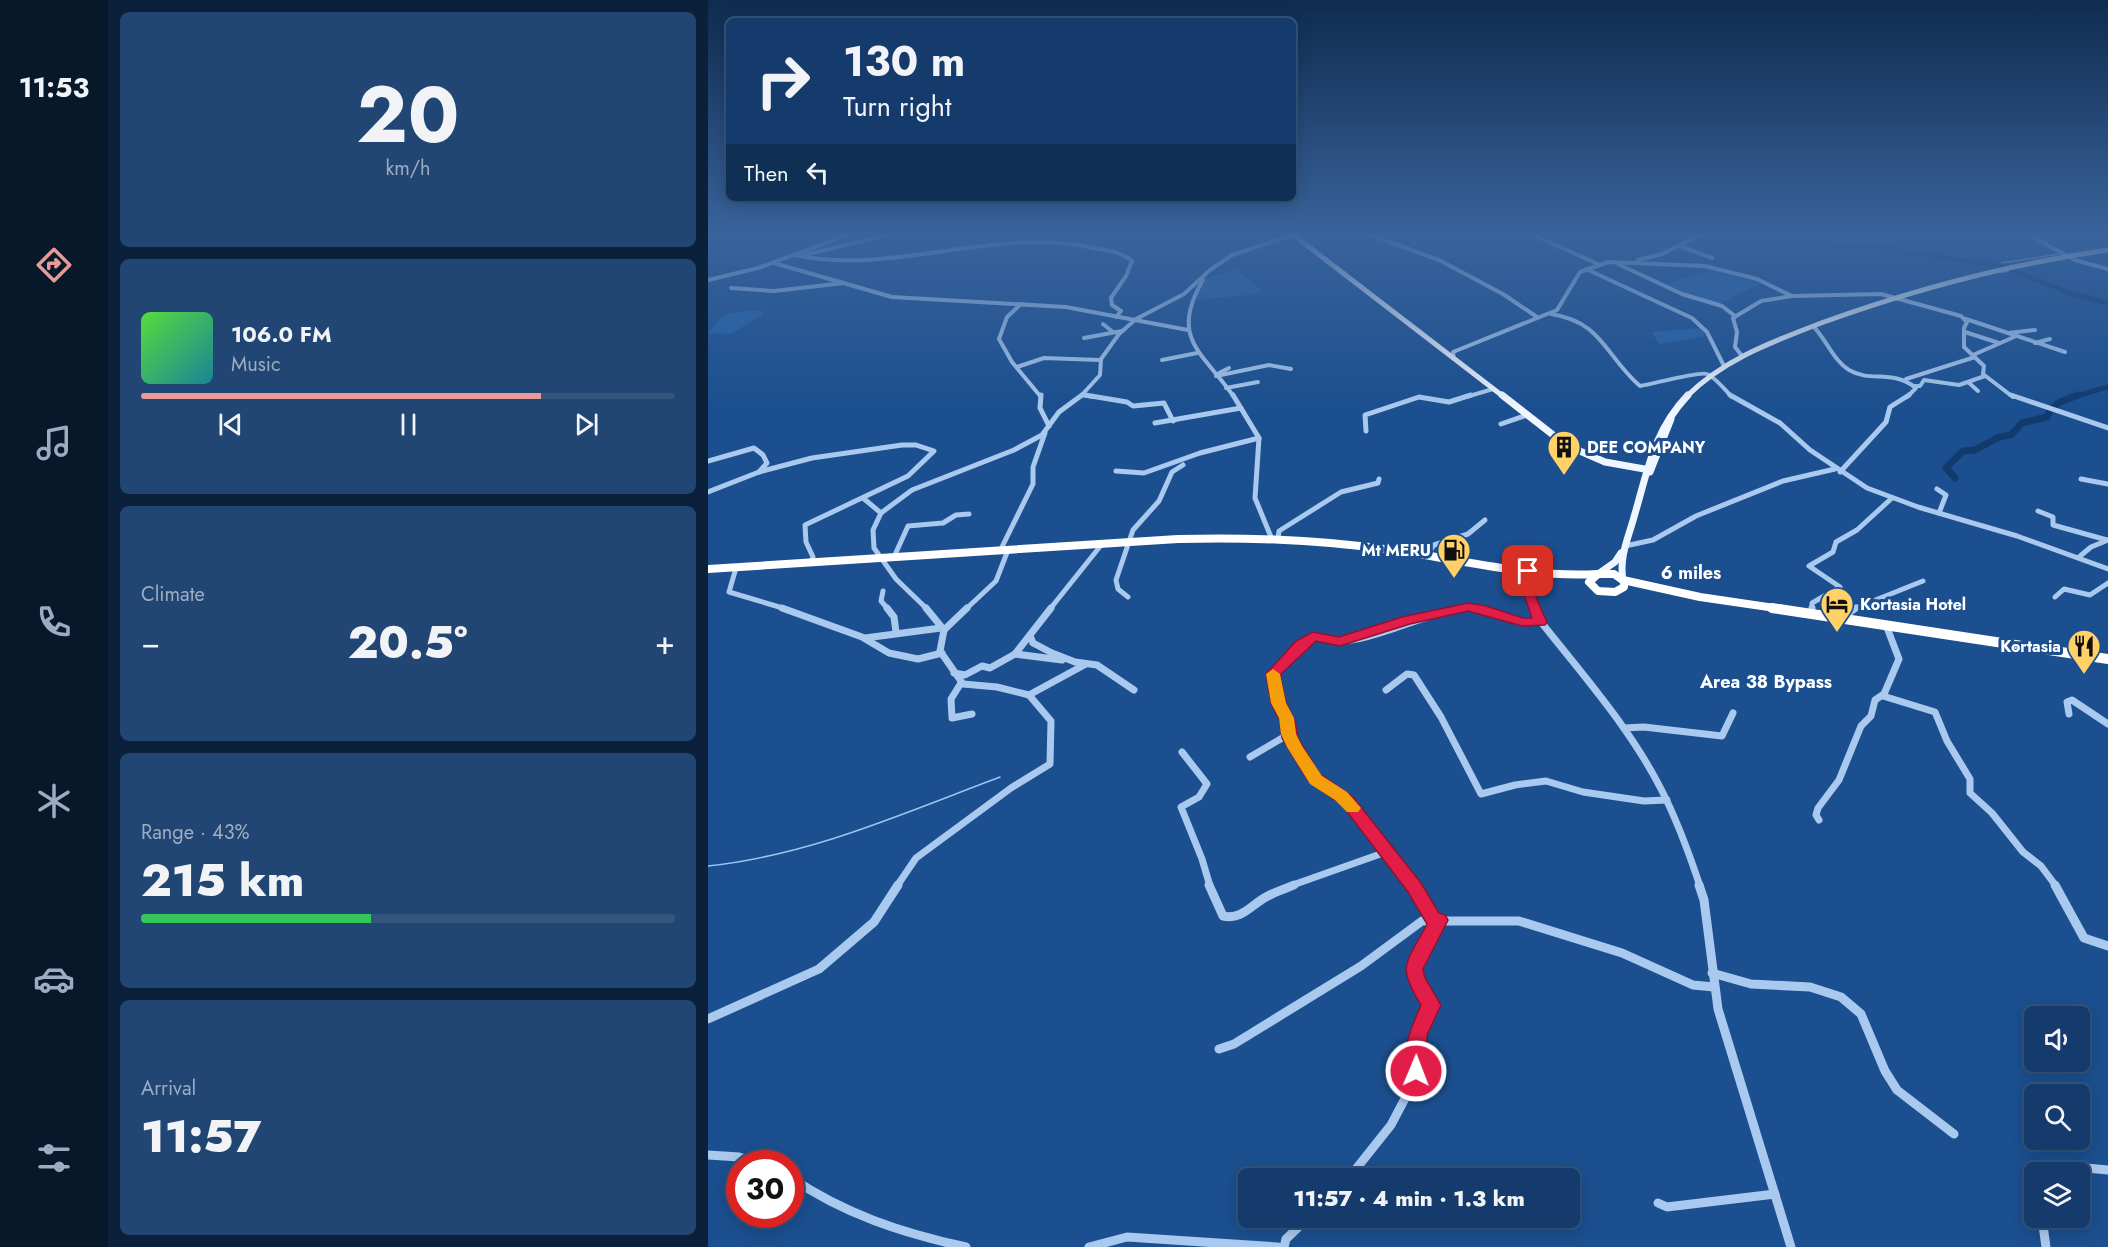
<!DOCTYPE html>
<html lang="en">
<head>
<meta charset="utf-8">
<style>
  :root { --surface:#143b6b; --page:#214673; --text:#f1f3f6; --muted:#9dadc1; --line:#33557e; --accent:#e69b98 }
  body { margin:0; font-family:Jost,sans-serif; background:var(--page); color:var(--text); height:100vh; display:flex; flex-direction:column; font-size:22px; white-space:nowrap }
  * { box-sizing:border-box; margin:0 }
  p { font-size:20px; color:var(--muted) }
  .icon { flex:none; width:33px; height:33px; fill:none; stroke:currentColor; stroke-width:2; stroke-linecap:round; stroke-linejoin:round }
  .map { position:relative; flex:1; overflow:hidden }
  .drawer { display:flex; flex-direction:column; gap:12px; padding:12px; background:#0b203b; width:600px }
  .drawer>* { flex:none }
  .banner { position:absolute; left:18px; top:18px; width:570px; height:183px; border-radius:9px; box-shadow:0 3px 15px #0003,0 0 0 2px var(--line); background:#143b6b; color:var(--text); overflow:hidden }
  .fabs { position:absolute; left:1316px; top:1006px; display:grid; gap:12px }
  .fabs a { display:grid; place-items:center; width:66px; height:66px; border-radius:9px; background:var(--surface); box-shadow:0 3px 15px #0003,0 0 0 2px var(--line); font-size:30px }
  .speed { position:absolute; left:18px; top:1150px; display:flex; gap:12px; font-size:30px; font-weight:700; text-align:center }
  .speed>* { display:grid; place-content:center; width:78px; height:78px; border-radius:50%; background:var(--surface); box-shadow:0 3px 15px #0003,0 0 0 2px var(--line); line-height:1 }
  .speed .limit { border:9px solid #d22; background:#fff; color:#111 }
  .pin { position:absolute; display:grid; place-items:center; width:51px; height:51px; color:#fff; margin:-26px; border-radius:12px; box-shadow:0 3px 9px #0006 }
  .me { position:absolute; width:66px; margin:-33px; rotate:1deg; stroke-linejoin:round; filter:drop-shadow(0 0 4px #0008) }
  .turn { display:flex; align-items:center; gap:21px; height:126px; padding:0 18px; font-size:27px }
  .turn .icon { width:78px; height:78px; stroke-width:2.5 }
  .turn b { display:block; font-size:42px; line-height:51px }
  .then { display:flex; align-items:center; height:57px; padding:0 18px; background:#0003; gap:12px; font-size:22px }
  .big { font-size:45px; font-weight:800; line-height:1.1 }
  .drawer .tile { flex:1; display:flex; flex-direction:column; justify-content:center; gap:9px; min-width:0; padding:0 21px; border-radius:9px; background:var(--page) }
  .drawer .dial { align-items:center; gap:0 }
  .dial b { font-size:78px; line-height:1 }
  .song { display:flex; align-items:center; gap:18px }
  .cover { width:72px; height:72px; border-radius:9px; background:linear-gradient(135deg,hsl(110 70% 55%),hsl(190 70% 35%)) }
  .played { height:6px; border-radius:3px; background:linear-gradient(90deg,var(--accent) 75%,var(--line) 75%) }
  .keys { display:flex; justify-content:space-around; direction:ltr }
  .heat { display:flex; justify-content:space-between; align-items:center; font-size:33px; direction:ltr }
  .charge { height:9px; border-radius:4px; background:linear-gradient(90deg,#34c759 43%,var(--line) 0) }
  .trip { position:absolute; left:530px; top:1168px; width:342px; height:60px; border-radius:9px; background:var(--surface); box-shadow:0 3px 15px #0003,0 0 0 2px var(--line); font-weight:800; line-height:60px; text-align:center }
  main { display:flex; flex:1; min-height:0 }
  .menu { display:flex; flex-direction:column; width:108px; justify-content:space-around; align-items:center; background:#08182b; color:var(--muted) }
  .menu .icon { width:42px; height:42px }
  .menu .on { color:var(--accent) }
  .menu b { font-size:27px; color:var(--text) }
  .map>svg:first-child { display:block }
  .green { fill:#2461a8 }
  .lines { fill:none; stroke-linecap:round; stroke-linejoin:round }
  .stream { stroke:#9cc4f0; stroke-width:1.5 }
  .river-far1 { stroke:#123a6d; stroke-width:5 }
  .river { stroke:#123a6d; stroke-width:7 }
  .minor-far3 { stroke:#a9c9ee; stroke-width:4 }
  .minor-far2 { stroke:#a9c9ee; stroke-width:5 }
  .minor-far1 { stroke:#a9c9ee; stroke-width:7 }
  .minor { stroke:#a9c9ee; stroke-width:9 }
  .major-far1 { stroke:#f0f6ff; stroke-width:5 }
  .major { stroke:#f0f6ff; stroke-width:7 }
  .highway-far1 { stroke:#fff; stroke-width:8 }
  .highway { stroke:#fff; stroke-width:10 }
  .route { fill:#e11d48; stroke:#92132f; stroke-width:1.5 }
  .slow { fill:#f59e0b }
  .labels { text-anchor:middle; stroke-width:6; stroke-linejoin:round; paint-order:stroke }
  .poi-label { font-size:16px; font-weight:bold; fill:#fff; stroke:#1b4f8f; text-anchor:start }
  .neighbourhood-label { font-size:18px; font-weight:bold; fill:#fff; stroke:#1b4f8f }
</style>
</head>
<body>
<main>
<nav class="menu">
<b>11:53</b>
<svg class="icon on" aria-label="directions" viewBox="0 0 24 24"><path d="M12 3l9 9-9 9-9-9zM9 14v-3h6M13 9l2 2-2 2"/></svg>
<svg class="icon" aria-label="music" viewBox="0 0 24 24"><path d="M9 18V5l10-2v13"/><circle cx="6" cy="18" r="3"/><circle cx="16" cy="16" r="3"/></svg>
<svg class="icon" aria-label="phone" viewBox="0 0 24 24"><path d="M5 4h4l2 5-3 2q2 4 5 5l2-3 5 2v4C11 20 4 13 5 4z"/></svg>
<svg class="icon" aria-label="climate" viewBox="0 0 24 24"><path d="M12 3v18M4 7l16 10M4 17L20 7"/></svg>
<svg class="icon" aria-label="car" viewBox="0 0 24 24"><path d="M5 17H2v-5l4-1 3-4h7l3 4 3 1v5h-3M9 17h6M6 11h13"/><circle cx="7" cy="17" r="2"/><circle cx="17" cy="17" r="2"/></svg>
<svg class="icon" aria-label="filters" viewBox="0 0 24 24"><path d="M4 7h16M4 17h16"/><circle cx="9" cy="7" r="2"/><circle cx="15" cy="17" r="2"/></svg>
</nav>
<section class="drawer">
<div class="tile dial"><b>20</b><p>km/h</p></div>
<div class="tile">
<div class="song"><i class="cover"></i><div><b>106.0 FM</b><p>Music</p></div></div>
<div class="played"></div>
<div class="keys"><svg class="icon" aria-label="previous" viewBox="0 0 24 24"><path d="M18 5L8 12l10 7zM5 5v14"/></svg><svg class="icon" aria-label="pause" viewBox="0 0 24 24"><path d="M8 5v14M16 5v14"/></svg><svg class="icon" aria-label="next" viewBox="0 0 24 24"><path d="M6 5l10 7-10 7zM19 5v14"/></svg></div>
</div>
<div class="tile"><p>Climate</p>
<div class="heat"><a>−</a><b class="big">20.5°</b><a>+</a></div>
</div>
<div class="tile"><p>Range · 43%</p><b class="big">215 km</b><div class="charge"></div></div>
<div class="tile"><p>Arrival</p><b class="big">11:57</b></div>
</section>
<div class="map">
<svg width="1400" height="1247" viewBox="0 0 1400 1247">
  <rect width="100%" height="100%" fill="#1b4f8f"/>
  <g class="green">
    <path d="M528,269L554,290L549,294L488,300L490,291L498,279Z"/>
    <path d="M1002,270L1052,284L1010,304L977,294L958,284Z"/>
    <path d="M49,310L55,312V314L23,334L0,333L17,314Z"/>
    <path d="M992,328L997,336L951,344L944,332Z"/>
  </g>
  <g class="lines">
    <g class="stream">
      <path d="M1287,264L1351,254"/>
      <path d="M1292,272L1306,271"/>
      <path d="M0,866C103,855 196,813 292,777"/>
    </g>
    <g class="river-far1">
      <path d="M1122,245L1181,247L1200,253L1291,265L1362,293L1400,303"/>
      <path d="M1365,397L1400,387"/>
    </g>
    <g class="river">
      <path d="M1342,410L1352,402L1370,395"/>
      <path d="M1247,478L1238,468L1255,451L1267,450L1291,437L1303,435L1314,423L1339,417L1342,411"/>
    </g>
    <g class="minor-far3">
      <path d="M657,233L731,260L795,294L829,317"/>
      <path d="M821,233L890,264"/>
      <path d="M1317,233L1367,260L1400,269"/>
      <path d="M971,246L1004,258"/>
      <path d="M86,255C186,276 285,226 386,248C399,250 414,252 424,261L418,276L403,298L404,305L413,311L408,317"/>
      <path d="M93,256L186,233"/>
      <path d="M930,260L954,254L996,233"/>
      <path d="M66,263L184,297L358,307L480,330"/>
      <path d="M910,264L974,294L1014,306L1027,316"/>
      <path d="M878,269L984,318L999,332L1016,366"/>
      <path d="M0,280L50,268L145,233"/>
      <path d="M495,280C460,339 496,353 526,397"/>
      <path d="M23,288L66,291L136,283"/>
      <path d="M313,304L299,317L291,339L304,362L333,397"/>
      <path d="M843,314C895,322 897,356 932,386C945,384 991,371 999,374C1007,377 1017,390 1024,397"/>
      <path d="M1258,319L1357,352"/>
      <path d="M395,324L405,332"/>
      <path d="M1105,326C1118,339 1125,360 1141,370C1163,383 1184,369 1208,388L1199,397"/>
      <path d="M1257,332L1291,343"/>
      <path d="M1300,333L1327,330"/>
      <path d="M376,338L414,331"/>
      <path d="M1327,343L1342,339"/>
      <path d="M1265,355L1306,337"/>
      <path d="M1034,356L1027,347L1029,332L1025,318L1053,301L1084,296"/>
      <path d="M746,359L745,352L849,310L872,272L900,262L997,266L1049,279L1084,296L1173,294L1253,316L1259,322L1256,328V347L1276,366L1275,374L1305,397"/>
      <path d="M454,360L489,353"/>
      <path d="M309,367L336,358L392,360"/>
      <path d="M511,373L521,368"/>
      <path d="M508,376L561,365L583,369"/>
      <path d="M1198,379L1267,357"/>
      <path d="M1260,382L1270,391"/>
      <path d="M1207,386H1212L1216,380L1251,385L1277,376"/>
      <path d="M518,388L550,382"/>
      <path d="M374,395L386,397"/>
      <path d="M372,397L392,375L393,359L411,334L428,319L476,294L502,270L524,255L591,233"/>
      <path d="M758,397L785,389"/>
    </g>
    <g class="minor-far2">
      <path d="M333,395L332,408L341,426"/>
      <path d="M377,395L419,402L425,406L456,403L465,421"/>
      <path d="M525,395L551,438L547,498L563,537"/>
      <path d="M1022,395L1072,423L1102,450L1159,488L1210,507L1309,536L1400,569"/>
      <path d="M1303,395L1400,428"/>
      <path d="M447,423L533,408"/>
      <path d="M793,424L819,415"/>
      <path d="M658,431L657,415L711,397L741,402L763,395"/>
      <path d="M0,461L46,448L55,455L59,463L51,472L0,492"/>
      <path d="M408,471L436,473L492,453L551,438"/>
      <path d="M51,472L104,458L194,445H208L226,451L200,476L97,525L98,542L105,557L102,563"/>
      <path d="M1132,472L1178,422L1182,407L1201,395"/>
      <path d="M1373,479L1400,484"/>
      <path d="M1229,489L1238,495L1231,513"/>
      <path d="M155,498L173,513"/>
      <path d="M1330,511L1345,517V525L1399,540"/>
      <path d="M570,538L571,531L633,492L670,483L671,479"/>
      <path d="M917,546L945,540L988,516L1075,481L1127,469"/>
      <path d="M292,551L325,484V467L337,433"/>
      <path d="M719,555L726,545L760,534L777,520"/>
      <path d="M186,557L200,526L235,523L248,515L261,514"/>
      <path d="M1371,557L1383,547L1400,540"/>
      <path d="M28,568L21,592L78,609"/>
      <path d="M821,571L818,579L827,609"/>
      <path d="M175,591L173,601L180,609"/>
      <path d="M420,597L410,589L408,580L425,530L451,501L464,472L475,465"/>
      <path d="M1347,597L1356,589L1382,595L1400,583"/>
      <path d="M219,609L188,579L166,548L165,530L173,513L204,490L306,450L334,435L351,412L374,395"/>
      <path d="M258,609L288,581L300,550"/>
      <path d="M342,609L394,544"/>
      <path d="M744,609L761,607L779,609"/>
      <path d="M1104,609V603L1132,587L1101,566L1125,552L1128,542L1149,530L1184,498"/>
      <path d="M1145,609L1215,581"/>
    </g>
    <g class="minor-far1">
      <path d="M74,608L154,637L181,653L210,659L234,653"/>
      <path d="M179,608L186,617L188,632"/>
      <path d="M218,608L236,630"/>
      <path d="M772,608L813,622H833"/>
      <path d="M826,608L833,622C875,675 922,728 953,789C969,820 981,853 992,886"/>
      <path d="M1104,608V614"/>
      <path d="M1134,618L1148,608"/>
      <path d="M322,636L325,643L344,653L367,662L389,665L426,690"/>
      <path d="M157,638L233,628"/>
      <path d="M307,654L354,660"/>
      <path d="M246,673L257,675L274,666L282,668L307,654L343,608"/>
      <path d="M253,683L243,699L244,718L264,714"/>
      <path d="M678,690L699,674L706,675L733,717L773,794L807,785L838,781L875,792L936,801L959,800"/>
      <path d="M321,695L378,664"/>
      <path d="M1175,696L1227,712L1239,741L1262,779V793L1284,813L1315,852L1333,866L1348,886"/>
      <path d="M1361,714L1359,702L1364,700L1400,724"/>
      <path d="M916,728L936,727L1014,736L1025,713"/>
      <path d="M474,752L499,784L491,797L473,807L494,859L502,886"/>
      <path d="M542,757L581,734"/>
      <path d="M1111,820L1108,815L1110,808L1131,780L1153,726L1163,716L1167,700L1176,694L1191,659L1178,625"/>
      <path d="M189,886L208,858L303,788L342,764L343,721L321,695L289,687L255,684L232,651L236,630L259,608"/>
      <path d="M582,886L678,852"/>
      <path d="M706,886C684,859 664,828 640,802C631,792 616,787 607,777C584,754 571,702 566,671L605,636C613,636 620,641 628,641C661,643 717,613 755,608"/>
    </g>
    <g class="minor">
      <path d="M501,885L515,916C534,920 543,905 558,897C567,892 577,889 586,885"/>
      <path d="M704,885L725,919"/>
      <path d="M991,885L996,900L1010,1009L1083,1247"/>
      <path d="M1347,885L1376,938L1400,946"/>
      <path d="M1004,973L1043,984L1102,987L1133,997L1153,1014L1177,1071L1189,1090L1246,1134"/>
      <path d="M0,1019L111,969L166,922L190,885"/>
      <path d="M511,1049L526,1044L653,966L714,921H811L914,953L985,985L1006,987"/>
      <path d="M0,1155L31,1157L52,1164"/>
      <path d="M1339,1173L1346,1165L1400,1170"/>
      <path d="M82,1177C136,1214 194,1233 258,1247"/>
      <path d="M640,1179L683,1125L702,1089L708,1071L710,1035L723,1005L708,980L706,969L731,920"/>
      <path d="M950,1203L959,1207L1067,1194"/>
      <path d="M1334,1218L1338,1247"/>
      <path d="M381,1247L419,1237L570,1247"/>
      <path d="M576,1247L578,1239L600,1218"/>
    </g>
    <g class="major-far1">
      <path d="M583,233L796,397"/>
      <path d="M978,397C1016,359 1064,342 1113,323C1207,289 1301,264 1400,250"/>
    </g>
    <g class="major">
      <path d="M794,395L858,445L897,462L942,470"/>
      <path d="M942,472L963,419"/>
      <path d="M890,574L907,562L913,553"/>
      <path d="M915,580C911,557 920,539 926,517C940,470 945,432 980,395"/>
    </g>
    <g class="highway-far1">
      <path d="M0,569L470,539C544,537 617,540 690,551C756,560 822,578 890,574"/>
      <path d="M890,574H906L916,581V587L907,592L890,591L881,582Z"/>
      <path d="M915,580L992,597L1074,609"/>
    </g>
    <path class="highway" d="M1064,608L1400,659"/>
  </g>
  <linearGradient id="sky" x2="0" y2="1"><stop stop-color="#0f2b4f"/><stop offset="0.57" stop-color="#39639b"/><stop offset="1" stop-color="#39639b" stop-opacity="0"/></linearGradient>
  <rect width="1400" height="408" fill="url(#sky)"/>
  <path class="route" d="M820,567L827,571C821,588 832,606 839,622L837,625L814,626L760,611L702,624L632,646L608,641L572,675L578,703L587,721L590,738L611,773L645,797L713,883L731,913L737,915L740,920L715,969L717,978L733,1005L719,1035L718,1071L715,1078L708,1080L701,1078C690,1055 704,1026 713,1005C688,964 698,965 719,924L700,892L634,805L600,781L574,738L572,721L563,703L558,674L588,641L605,632L631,637L694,617L760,603L778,606L815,618H824L811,579L816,568Z"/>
  <path class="slow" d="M565,669L572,674L578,703L586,718L588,734L594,746L614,776L639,792L653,808L650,812H639L627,800L602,784L579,747L573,734L571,718L563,703L558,674Z"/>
  <defs>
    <symbol id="building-pin" viewBox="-11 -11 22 30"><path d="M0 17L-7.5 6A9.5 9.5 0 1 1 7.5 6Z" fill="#ffd166" stroke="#1b4f8f"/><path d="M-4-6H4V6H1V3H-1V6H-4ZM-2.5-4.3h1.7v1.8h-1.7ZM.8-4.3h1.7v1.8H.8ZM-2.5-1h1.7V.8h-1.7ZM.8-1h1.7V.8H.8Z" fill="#111"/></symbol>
    <symbol id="fuel-pin" viewBox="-11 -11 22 30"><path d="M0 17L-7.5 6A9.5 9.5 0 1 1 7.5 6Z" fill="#ffd166" stroke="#1b4f8f"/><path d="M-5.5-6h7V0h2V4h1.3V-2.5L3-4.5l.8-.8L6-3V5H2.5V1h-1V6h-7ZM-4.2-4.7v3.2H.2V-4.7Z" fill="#111"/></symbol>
    <symbol id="hotel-pin" viewBox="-11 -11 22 30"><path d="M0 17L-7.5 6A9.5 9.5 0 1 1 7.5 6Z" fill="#ffd166" stroke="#1b4f8f"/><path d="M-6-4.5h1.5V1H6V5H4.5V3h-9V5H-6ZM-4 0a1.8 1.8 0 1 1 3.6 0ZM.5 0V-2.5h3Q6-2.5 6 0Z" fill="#111"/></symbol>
    <symbol id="restaurant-pin" viewBox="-11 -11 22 30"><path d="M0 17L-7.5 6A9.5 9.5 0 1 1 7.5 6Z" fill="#ffd166" stroke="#1b4f8f"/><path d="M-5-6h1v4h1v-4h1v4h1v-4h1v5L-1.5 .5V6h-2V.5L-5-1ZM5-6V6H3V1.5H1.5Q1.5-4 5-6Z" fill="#111"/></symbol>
  </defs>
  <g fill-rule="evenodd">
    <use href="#building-pin" x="837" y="428" width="38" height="52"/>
    <use href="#fuel-pin" x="727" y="531" width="38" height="52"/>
    <use href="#hotel-pin" x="1110" y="585" width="38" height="52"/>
    <use href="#restaurant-pin" x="1357" y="627" width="38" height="52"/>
  </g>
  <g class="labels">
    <g class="poi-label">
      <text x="879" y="453">DEE COMPANY</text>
      <text x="723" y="556" text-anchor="end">Mt MERU</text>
      <text x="1152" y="610">Kortasia Hotel</text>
      <text x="1353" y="652" text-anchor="end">Kortasia</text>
    </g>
    <g class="neighbourhood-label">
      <text x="983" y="579">6 miles</text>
      <text x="1058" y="688">Area 38 Bypass</text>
    </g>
  </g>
</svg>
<div class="fabs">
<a><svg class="icon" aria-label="sound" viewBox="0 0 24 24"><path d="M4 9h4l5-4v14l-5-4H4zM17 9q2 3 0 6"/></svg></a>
<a><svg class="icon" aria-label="search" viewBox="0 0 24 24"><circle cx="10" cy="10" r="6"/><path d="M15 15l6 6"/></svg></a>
<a><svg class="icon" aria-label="layers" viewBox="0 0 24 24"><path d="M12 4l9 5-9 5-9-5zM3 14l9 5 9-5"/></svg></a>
</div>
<div class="speed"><div class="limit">30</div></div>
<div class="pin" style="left:820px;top:571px;background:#d93025"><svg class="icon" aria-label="arrive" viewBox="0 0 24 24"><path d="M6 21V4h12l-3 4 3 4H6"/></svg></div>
<svg class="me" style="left:708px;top:1071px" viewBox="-20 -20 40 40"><circle r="17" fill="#e11d48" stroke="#fff" stroke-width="3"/><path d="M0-11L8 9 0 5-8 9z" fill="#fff"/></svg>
<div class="trip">11:57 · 4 min · 1.3 km</div>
<div class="banner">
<div class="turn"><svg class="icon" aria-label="right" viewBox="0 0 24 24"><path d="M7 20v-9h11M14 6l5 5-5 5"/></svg><div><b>130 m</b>Turn right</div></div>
<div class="then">Then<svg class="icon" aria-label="left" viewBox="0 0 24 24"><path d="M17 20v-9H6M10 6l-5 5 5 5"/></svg></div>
</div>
</div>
</main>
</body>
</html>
